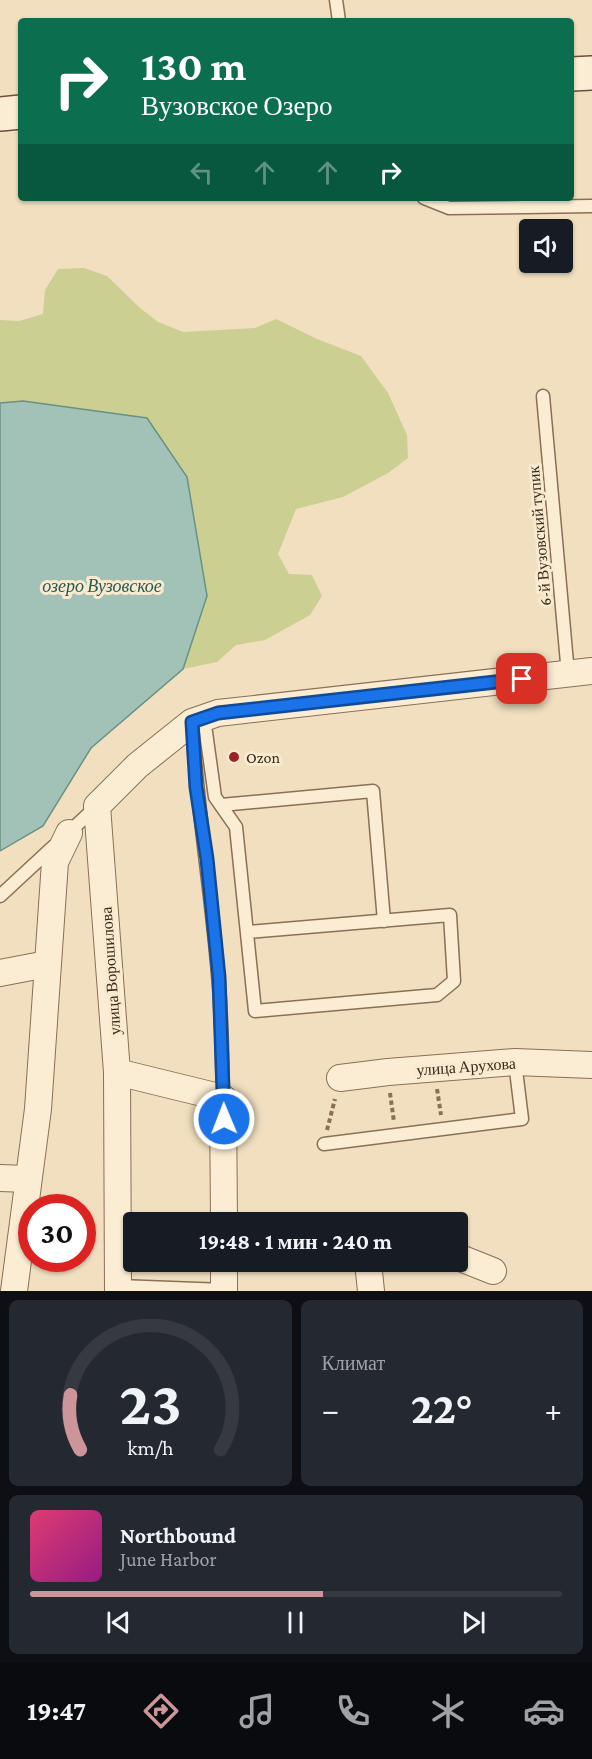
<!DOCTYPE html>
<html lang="ru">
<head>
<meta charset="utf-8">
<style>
  :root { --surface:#171b24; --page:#242831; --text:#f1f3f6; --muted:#9ea1a6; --line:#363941; --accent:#cc959a }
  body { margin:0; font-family:"Crimson Pro",serif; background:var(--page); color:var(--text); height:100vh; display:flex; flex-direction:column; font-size:22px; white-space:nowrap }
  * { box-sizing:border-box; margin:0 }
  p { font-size:20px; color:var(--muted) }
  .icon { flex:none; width:33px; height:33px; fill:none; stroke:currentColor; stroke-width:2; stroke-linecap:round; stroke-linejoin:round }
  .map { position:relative; height:1291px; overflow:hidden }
  .sheet { display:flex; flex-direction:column; gap:9px; padding:9px; background:#0d0f14; flex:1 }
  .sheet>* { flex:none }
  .banner { position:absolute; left:18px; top:18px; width:556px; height:183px; border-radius:6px; box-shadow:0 2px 4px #0004; background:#0b6e4f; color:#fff; overflow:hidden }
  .buttons { position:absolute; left:519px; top:219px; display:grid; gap:12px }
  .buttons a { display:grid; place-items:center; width:54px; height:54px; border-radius:6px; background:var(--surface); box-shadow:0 2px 4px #0004; font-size:30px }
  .speed { position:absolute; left:18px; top:1194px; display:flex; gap:12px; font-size:30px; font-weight:700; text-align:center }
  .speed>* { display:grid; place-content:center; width:78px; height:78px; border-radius:50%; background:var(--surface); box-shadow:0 2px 4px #0004; line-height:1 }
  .speed .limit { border:9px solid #d22; background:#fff; color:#111 }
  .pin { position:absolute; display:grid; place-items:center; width:51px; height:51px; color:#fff; margin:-26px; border-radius:12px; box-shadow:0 3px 9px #0006 }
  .me { position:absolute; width:66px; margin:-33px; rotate:359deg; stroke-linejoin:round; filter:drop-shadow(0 0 4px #0008) }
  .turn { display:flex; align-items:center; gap:21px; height:126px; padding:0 24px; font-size:27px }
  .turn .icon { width:78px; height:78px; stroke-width:2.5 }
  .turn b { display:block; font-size:42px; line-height:51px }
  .lanes { display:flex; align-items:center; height:57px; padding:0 24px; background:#0003; justify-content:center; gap:30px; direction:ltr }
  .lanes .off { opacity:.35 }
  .big { font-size:45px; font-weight:700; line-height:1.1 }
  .sheet .tile { flex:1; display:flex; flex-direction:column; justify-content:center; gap:9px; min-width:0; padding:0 21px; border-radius:9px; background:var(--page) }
  .sheet .dial { align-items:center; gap:0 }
  .dial svg { height:156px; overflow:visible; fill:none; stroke:var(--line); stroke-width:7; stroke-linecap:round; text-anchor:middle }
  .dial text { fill:var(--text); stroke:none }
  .song { display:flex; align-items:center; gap:18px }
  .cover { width:72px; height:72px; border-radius:9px; background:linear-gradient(135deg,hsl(340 70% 55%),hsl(310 70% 35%)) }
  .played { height:6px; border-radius:3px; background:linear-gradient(90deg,var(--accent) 55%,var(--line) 55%) }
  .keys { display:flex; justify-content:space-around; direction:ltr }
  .heat { display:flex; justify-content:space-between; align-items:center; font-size:33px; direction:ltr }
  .sheet .tiles { flex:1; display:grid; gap:9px; grid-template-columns:1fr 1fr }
  .tile:last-child { grid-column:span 2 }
  .trip { position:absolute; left:123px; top:1212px; width:345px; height:60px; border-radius:6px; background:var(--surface); box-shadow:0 2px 4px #0004; font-weight:700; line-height:60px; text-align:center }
  .dock { display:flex; height:96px; justify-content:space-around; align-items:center; background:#090b0e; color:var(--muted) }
  .dock .icon { width:42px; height:42px }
  .dock .current { color:var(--accent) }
  .dock b { font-size:27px; color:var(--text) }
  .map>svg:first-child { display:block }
  .green { fill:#cbcf92 }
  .water { fill:#a2c2b7; stroke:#699185; stroke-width:1.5 }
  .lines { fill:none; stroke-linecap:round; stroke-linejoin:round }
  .lane-casing { stroke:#8b6f56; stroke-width:15 }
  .street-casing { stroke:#8b6f56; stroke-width:28 }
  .secondary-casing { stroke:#6c5039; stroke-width:36 }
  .path { stroke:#8b6f56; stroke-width:4; stroke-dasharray:4.5 3; stroke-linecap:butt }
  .lane { stroke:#fbedd3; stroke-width:12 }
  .street { stroke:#fbedd3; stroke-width:26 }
  .secondary { stroke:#fbedd3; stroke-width:33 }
  .route-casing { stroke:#114b97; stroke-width:15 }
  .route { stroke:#1a73e8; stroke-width:10 }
  .poi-dot { fill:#9e2229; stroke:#f8eacf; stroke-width:2 }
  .labels { text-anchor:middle; stroke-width:6; stroke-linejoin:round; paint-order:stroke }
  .street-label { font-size:16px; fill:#39281c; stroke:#f8eacf }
  .poi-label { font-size:16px; fill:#39281c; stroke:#f8eacf; text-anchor:start }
  .water-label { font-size:18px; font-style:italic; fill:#2a5a54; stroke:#f8eacf }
</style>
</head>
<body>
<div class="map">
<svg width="592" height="1291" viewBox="0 0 592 1291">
  <rect width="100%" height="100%" fill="#f1dfbf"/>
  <path class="green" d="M84,268L107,276L140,308L158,322L183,332L255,328L276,319L317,339L361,356L388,393L407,435L408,458L388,473L343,497L296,509L278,554L289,574L312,575L322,596L310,615L265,640L236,645L217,662L183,669L207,596L187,477L147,418L23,401L0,403V320L19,321L43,314L45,290L58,269Z"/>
  <path class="water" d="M23,401L147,418L187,477L207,596L183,669L91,748L43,826L0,851V403Z"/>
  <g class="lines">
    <defs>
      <g id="lane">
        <path d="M336,0L339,21"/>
        <path d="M424,198L449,208L592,206"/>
        <path d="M543,396L568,674"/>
        <path d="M204,718L215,797L236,827L255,1011L437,995L454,981L450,915L248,932"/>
        <path d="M192,723C197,807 211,890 218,974C222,1015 222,1057 223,1098"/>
        <path d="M221,805L373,791L384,921"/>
        <path d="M67,834L96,807"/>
        <path d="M0,896L54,846"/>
        <path d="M324,1144L522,1119L515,1062"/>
        <path d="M119,1286L224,1290"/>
      </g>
      <g id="street">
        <path d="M0,973L47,964"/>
        <path d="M117,1072L223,1098L224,1222"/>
        <path d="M340,1078L388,1072L515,1062L592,1065"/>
        <path d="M0,1178L28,1179"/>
        <path d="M458,1257L493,1271"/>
        <path d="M224,1262V1291"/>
        <path d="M368,1262L371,1291"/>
        <path d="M14,1291L38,1109L55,862L69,833"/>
        <path d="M118,1291L117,1072L97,806L137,766L192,722L218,713L592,671"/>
      </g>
      <g id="secondary">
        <path d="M572,74L592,73"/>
        <path d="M0,114L21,112"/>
      </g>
    </defs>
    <use href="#lane" class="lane-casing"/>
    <use href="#street" class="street-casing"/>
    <use href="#secondary" class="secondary-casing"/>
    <g class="path">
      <path d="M437,1089L441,1115"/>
      <path d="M390,1093L394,1122"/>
      <path d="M327,1130L335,1099"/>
    </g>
    <use href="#lane" class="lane"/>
    <use href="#street" class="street"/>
    <use href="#secondary" class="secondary"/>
  </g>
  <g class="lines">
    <defs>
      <path id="route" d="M224,1119L219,977L207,859L196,787L192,722L218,713L522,679"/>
    </defs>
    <use href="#route" class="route-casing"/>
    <use href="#route" class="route"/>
  </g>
  <circle class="poi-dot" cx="234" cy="757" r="6"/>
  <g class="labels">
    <g class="street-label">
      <text transform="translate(539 536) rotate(-95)" y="6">6-й Вузовский тупик</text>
      <text transform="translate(110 971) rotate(-94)" y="6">улица Ворошилова</text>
      <text transform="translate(466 1066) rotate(-4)" y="6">улица Арухова</text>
    </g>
    <g class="poi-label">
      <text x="246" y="763">Ozon</text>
    </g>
    <g class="water-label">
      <text x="102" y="592">озеро Вузовское</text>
    </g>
  </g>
</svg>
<div class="buttons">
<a><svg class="icon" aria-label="sound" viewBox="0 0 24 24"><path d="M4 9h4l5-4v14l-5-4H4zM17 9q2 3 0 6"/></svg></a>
</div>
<div class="speed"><div class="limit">30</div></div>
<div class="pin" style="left:522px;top:679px;background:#d93025"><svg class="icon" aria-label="arrive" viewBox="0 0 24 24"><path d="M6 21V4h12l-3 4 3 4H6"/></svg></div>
<svg class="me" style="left:224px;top:1119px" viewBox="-20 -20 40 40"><circle r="17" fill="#1a73e8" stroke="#fff" stroke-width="3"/><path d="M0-11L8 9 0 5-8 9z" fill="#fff"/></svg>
<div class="trip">19:48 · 1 мин · 240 m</div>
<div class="banner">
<div class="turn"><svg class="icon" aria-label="right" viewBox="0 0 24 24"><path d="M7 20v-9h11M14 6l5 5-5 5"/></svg><div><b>130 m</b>Вузовское Озеро</div></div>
<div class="lanes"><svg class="icon off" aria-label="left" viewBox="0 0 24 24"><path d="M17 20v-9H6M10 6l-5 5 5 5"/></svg><svg class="icon off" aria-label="ahead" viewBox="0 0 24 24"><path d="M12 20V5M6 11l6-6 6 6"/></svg><svg class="icon off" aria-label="ahead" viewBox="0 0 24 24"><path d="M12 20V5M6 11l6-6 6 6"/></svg><svg class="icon" aria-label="right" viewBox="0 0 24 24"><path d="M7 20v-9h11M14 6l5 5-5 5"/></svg></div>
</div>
</div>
<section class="sheet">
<div class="tiles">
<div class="tile dial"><svg viewBox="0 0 100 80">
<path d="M14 69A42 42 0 1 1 86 69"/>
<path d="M14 69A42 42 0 0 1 9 41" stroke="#cc959a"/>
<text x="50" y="56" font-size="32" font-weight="700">23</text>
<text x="50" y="72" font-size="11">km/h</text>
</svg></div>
<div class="tile"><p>Климат</p>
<div class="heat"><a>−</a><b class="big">22°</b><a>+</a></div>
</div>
<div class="tile">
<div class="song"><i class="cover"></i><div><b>Northbound</b><p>June Harbor</p></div></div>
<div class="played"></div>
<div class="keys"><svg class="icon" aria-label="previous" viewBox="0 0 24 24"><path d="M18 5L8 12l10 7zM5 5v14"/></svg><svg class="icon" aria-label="pause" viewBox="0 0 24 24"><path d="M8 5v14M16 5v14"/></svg><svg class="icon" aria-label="next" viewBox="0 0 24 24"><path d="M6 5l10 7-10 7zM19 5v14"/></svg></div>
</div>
</div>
</section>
<nav class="dock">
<b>19:47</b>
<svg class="icon current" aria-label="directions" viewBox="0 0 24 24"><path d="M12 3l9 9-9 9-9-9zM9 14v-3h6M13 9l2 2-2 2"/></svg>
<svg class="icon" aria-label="music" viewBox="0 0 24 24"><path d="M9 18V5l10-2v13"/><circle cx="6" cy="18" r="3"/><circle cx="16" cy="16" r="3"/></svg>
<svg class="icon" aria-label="phone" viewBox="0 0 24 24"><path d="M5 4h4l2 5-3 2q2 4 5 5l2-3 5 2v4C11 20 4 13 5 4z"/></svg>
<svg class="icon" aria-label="climate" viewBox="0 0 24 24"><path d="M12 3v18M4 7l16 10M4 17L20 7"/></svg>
<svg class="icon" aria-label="car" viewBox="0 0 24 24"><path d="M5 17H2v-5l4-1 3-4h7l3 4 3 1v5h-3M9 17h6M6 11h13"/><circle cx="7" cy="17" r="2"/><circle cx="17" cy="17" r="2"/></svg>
</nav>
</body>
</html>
